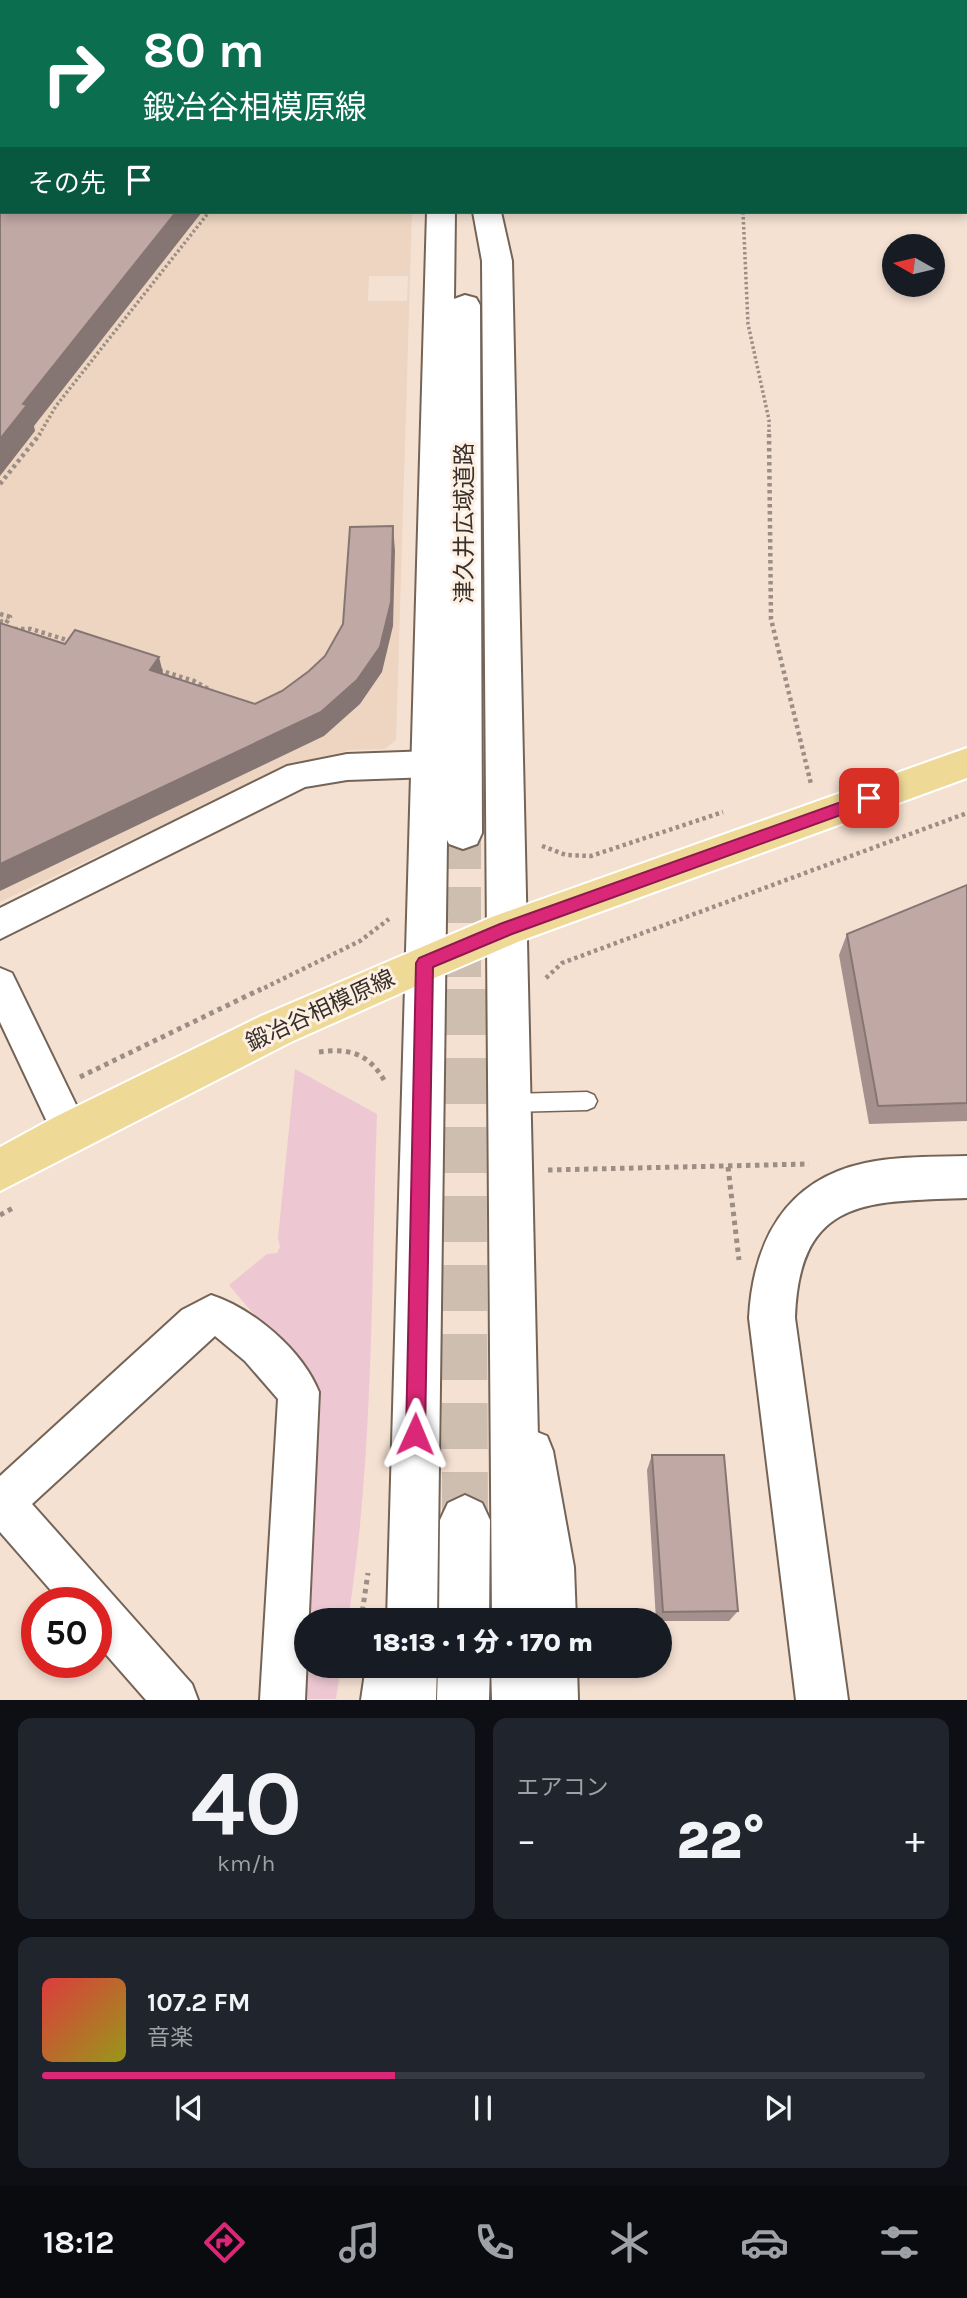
<!DOCTYPE html>
<html lang="ja">
<head>
<meta charset="utf-8">
<style>
  :root { --surface:#171b24; --page:#20242c; --text:#f1f3f6; --muted:#9ea1a6; --line:#363941; --accent:#db2777 }
  body { margin:0; font-family:Karla,"Noto Sans JP",sans-serif; background:var(--page); color:var(--text); height:100vh; display:flex; flex-direction:column; font-size:26px; white-space:nowrap }
  * { box-sizing:border-box; margin:0 }
  p { font-size:23px; color:var(--muted) }
  .icon { flex:none; width:38px; height:38px; fill:none; stroke:currentColor; stroke-width:2; stroke-linecap:round; stroke-linejoin:round }
  .map { position:relative; height:1700px; overflow:hidden }
  .panel { display:flex; flex-direction:column; gap:18px; padding:18px; background:#0d0f14; flex:1 }
  .panel>* { flex:none }
  .top-card { position:absolute; left:0px; top:0px; width:968px; height:214px; box-shadow:0 4px 10px #0003; background:#0b6e4f; color:#fff; overflow:hidden }
  .needle { width:46px; rotate:278deg }
  .buttons { position:absolute; left:882px; top:234px; display:grid; gap:14px }
  .buttons a { display:grid; place-items:center; width:63px; height:63px; border-radius:50%; background:var(--surface); box-shadow:0 4px 10px #0003; font-size:35px }
  .speed { position:absolute; left:21px; top:1587px; display:flex; gap:14px; font-size:35px; font-weight:700; text-align:center }
  .speed>* { display:grid; place-content:center; width:91px; height:91px; border-radius:50%; background:var(--surface); box-shadow:0 4px 10px #0003; line-height:1 }
  .speed .limit { border:10px solid #d22; background:#fff; color:#111 }
  .pin { position:absolute; display:grid; place-items:center; width:60px; height:60px; color:#fff; margin:-30px; border-radius:14px; box-shadow:0 4px 10px #0006 }
  .me { position:absolute; width:77px; margin:-38px; rotate:1deg; stroke-linejoin:round; filter:drop-shadow(0 0 5px #0008) }
  .turn { display:flex; align-items:center; gap:24px; height:147px; padding:0 28px; font-size:32px }
  .turn .icon { width:91px; height:91px; stroke-width:2.5 }
  .turn b { display:block; font-size:49px; line-height:60px }
  .then { display:flex; align-items:center; height:66px; padding:0 28px; background:#0003; gap:14px; font-size:26px }
  .big { font-size:52px; font-weight:800; line-height:1.1 }
  .panel .widget { flex:1; display:flex; flex-direction:column; justify-content:center; gap:10px; min-width:0; padding:0 24px; border-radius:14px; background:var(--page) }
  .panel .dial { align-items:center; gap:0 }
  .dial b { font-size:91px; line-height:1 }
  .song { display:flex; align-items:center; gap:21px }
  .cover { width:84px; height:84px; border-radius:10px; background:linear-gradient(135deg,hsl(0 70% 55%),hsl(60 70% 35%)) }
  .played { height:7px; border-radius:4px; background:linear-gradient(90deg,var(--accent) 40%,var(--line) 40%) }
  .keys { display:flex; justify-content:space-around; direction:ltr }
  .heat { display:flex; justify-content:space-between; align-items:center; font-size:38px; direction:ltr }
  .panel .tiles { flex:1; display:grid; gap:18px; grid-template-columns:1fr 1fr }
  .widget:last-child { grid-column:span 2 }
  .trip { position:absolute; left:294px; top:1608px; width:378px; height:70px; border-radius:35px; background:var(--surface); box-shadow:0 4px 10px #0003; font-weight:800; line-height:70px; text-align:center }
  .tabs { display:flex; height:112px; justify-content:space-around; align-items:center; background:#090b0e; color:var(--muted) }
  .tabs .icon { width:49px; height:49px }
  .tabs .selected { color:var(--accent) }
  .tabs b { font-size:32px; color:var(--text) }
  .map>svg:first-child { display:block }
  .built { fill:#edd5c1; fill-rule:evenodd }
  .green { fill:#edc8d2 }
  .lines { fill:none; stroke-linecap:round; stroke-linejoin:round }
  .secondary-tunnel-far1 { stroke:#cebeb0; stroke-width:36; stroke-dasharray:36 18; stroke-linecap:butt }
  .secondary-tunnel { stroke:#cebeb0; stroke-width:46; stroke-dasharray:46 23; stroke-linecap:butt }
  .service-casing { stroke:#746457; stroke-width:3 }
  .minor-casing { stroke:#746457; stroke-width:4 }
  .tertiary-casing { stroke:#746457; stroke-width:4 }
  .secondary-casing { stroke:#746457; stroke-width:4 }
  .primary-casing { stroke:#fff; stroke-width:4 }
  .path-far2 { stroke:#9c8e84; stroke-width:3.5; stroke-dasharray:2.5 2.5; stroke-linecap:butt }
  .path-far1 { stroke:#9c8e84; stroke-width:4.5; stroke-dasharray:3.5 3.5; stroke-linecap:butt }
  .path { stroke:#9c8e84; stroke-width:5; stroke-dasharray:4.5 4.5; stroke-linecap:butt }
  .service { fill:#fff; fill-rule:evenodd }
  .minor { fill:#fff; fill-rule:evenodd }
  .tertiary { fill:#fff; fill-rule:evenodd }
  .secondary { fill:#fff; fill-rule:evenodd }
  .primary { fill:#eed997; fill-rule:evenodd }
  .wall { fill:#a5908d }
  .shaded-wall { fill:#867673 }
  .building { fill:#c0a8a4; stroke:#867673; stroke-width:2 }
  .route { fill:#db2777; stroke:#8e194d; stroke-width:2 }
  .labels { text-anchor:middle; stroke-width:6; stroke-linejoin:round; paint-order:stroke }
  .street-label { font-size:23px; fill:#37302a; stroke:#feefe3 }
</style>
</head>
<body>
<div class="map">
<svg width="967" height="1700" viewBox="0 0 967 1700">
  <rect width="100%" height="100%" fill="#f4e1d2"/>
  <path class="built" d="M0,189L2,212H412L396,740L385,749L350,750L292,764L0,902ZM369,276H408L407,301H368Z"/>
  <path class="green" d="M295,1069L377,1114C371,1281 374,1456 348,1620H306V1666H341L336,1699H299L315,1387L229,1285L267,1254L277,1253L280,1247L278,1238Z"/>
  <g class="lines">
    <path class="secondary-tunnel-far1" d="M463,833V991"/>
    <path class="secondary-tunnel" d="M463,989L465,1520"/>
    <defs>
      <path id="service" d="M587,1092L594,1095L597,1101L594,1107L587,1110L509,1112L502,1109L499,1103L502,1097L509,1094Z"/>
      <g id="minor">
        <path d="M431,751L442,755L447,764L442,773L431,777L347,780L305,787L0,939V908L287,766L347,754Z"/>
        <path d="M0,968L12,973L83,1119L89,1131L83,1143L70,1148L57,1143L0,1022Z"/>
        <path d="M211,1295C254,1309 302,1350 319,1392L305,1700H260L278,1399L245,1361L215,1336L32,1504L192,1684L198,1700H146L96,1643V1603H62L0,1532V1476L182,1310Z"/>
        <path d="M532,1430L547,1436L553,1451L574,1567L576,1620H532L530,1567L511,1451L517,1436Z"/>
        <path d="M366,1666H410L406,1700H361Z"/>
        <path d="M533,1666H577L578,1700H534Z"/>
      </g>
      <path id="tertiary" d="M967,1156V1198C870,1202 799,1195 795,1318L848,1700H796L749,1318C753,1242 785,1180 865,1163C898,1156 933,1157 967,1156Z"/>
      <g id="secondary">
        <path d="M104,0H129L103,2Z"/>
        <rect x="455" y="0" width="24" height="2"/>
        <path d="M2,99V117H0V100Z"/>
        <path d="M427,212H455L454,299L465,295L476,298L480,305L482,833L477,844L463,849L449,844L447,840L437,1620H387Z"/>
        <path d="M473,212H501L512,261L542,1620H492L482,261Z"/>
        <path d="M465,1495L482,1503L490,1520L489,1620H439L440,1520L448,1503Z"/>
        <path d="M385,1666H437L436,1700H384Z"/>
        <path d="M438,1666H490L489,1700H437Z"/>
        <path d="M491,1666H543L544,1700H492Z"/>
      </g>
      <path id="primary" d="M967,748V778L520,941L439,976L291,1042L0,1191V1147L55,1117L261,1016L492,917Z"/>
    </defs>
    <use href="#service" class="service-casing"/>
    <use href="#minor" class="minor-casing"/>
    <use href="#tertiary" class="tertiary-casing"/>
    <use href="#secondary" class="secondary-casing"/>
    <use href="#primary" class="primary-casing"/>
    <g class="path-far2">
      <path d="M743,212L748,324L769,420V435"/>
      <path d="M39,435L56,406L209,212"/>
    </g>
    <g class="path-far1">
      <path d="M769,434L771,619L811,784"/>
      <path d="M0,484L40,434"/>
      <path d="M0,614L10,617L6,623L0,621"/>
      <path d="M14,629H31L70,641"/>
      <path d="M159,670L194,681L212,691"/>
      <path d="M542,846L566,855L591,856L723,812"/>
      <path d="M546,978L562,963L967,813"/>
      <path d="M258,991L360,941L389,919"/>
    </g>
    <g class="path">
      <path d="M319,1052C349,1048 368,1053 384,1080"/>
      <path d="M80,1077L261,989"/>
      <path d="M728,1167L739,1260"/>
      <path d="M548,1170L809,1164"/>
      <path d="M0,1215L13,1208"/>
      <path d="M361,1620L368,1573"/>
    </g>
    <use href="#service" class="service"/>
    <use href="#minor" class="minor"/>
    <use href="#tertiary" class="tertiary"/>
    <use href="#secondary" class="secondary"/>
    <use href="#primary" class="primary"/>
  </g>
  <g class="wall">
    <path d="M967,885V1121L869,1124L839,955L847,934Z"/>
    <path d="M652,1455L738,1611L729,1621H660V1620H656L647,1470Z"/>
  </g>
  <g class="shaded-wall">
    <path d="M176,212H202L34,426L35,431L0,476V439L23,404Z"/>
    <path d="M393,526L395,551L393,626L382,672L360,704L324,736L0,891V864L321,712Z"/>
    <path d="M159,657L165,681L150,670Z"/>
  </g>
  <g class="building">
    <path d="M2,181V212H176L23,404L27,405L0,439V183Z"/>
    <path d="M393,526L391,602L380,647L357,680L321,712L0,864V623L65,644L75,630L159,657L150,670L255,704L282,691L309,671L325,656L343,624L350,527Z"/>
    <path d="M967,885V1103L878,1106L847,934Z"/>
    <path d="M652,1455H724L738,1611L663,1612Z"/>
  </g>
  <path class="route" d="M869,792L874,793L876,798L874,803L512,934L433,967L425,1434L422,1441L415,1444L408,1441L406,1434L416,963L419,958L500,924Z"/>
  <g class="labels">
    <g class="street-label">
      <text transform="translate(464 523) rotate(-90)" y="8">津久井広域道路</text>
      <text transform="translate(320 1010) rotate(-25)" y="8">鍛冶谷相模原線</text>
    </g>
  </g>
</svg>
<div class="buttons">
<a><svg class="needle" viewBox="-14 -14 28 28"><path d="M0-13l5 13h-10z" fill="#e53935"/><path d="M0 13l5-13h-10z" fill="#9ea1a6"/></svg></a>
</div>
<div class="speed"><div class="limit">50</div></div>
<div class="pin" style="left:869px;top:798px;background:#d93025"><svg class="icon" aria-label="arrive" viewBox="0 0 24 24"><path d="M6 21V4h12l-3 4 3 4H6"/></svg></div>
<svg class="me" style="left:415px;top:1434px" viewBox="-20 -20 40 40"><path d="M0-17L14 15 0 8-14 15z" fill="#db2777" stroke="#fff" stroke-width="4"/></svg>
<div class="trip">18:13 · 1 分 · 170 m</div>
<div class="top-card">
<div class="turn"><svg class="icon" aria-label="right" viewBox="0 0 24 24"><path d="M7 20v-9h11M14 6l5 5-5 5"/></svg><div><b>80 m</b>鍛冶谷相模原線</div></div>
<div class="then">その先<svg class="icon" aria-label="arrive" viewBox="0 0 24 24"><path d="M6 21V4h12l-3 4 3 4H6"/></svg></div>
</div>
</div>
<section class="panel">
<div class="tiles">
<div class="widget dial"><b>40</b><p>km/h</p></div>
<div class="widget"><p>エアコン</p>
<div class="heat"><a>−</a><b class="big">22°</b><a>+</a></div>
</div>
<div class="widget">
<div class="song"><i class="cover"></i><div><b>107.2 FM</b><p>音楽</p></div></div>
<div class="played"></div>
<div class="keys"><svg class="icon" aria-label="previous" viewBox="0 0 24 24"><path d="M18 5L8 12l10 7zM5 5v14"/></svg><svg class="icon" aria-label="pause" viewBox="0 0 24 24"><path d="M8 5v14M16 5v14"/></svg><svg class="icon" aria-label="next" viewBox="0 0 24 24"><path d="M6 5l10 7-10 7zM19 5v14"/></svg></div>
</div>
</div>
</section>
<nav class="tabs">
<b>18:12</b>
<svg class="icon selected" aria-label="directions" viewBox="0 0 24 24"><path d="M12 3l9 9-9 9-9-9zM9 14v-3h6M13 9l2 2-2 2"/></svg>
<svg class="icon" aria-label="music" viewBox="0 0 24 24"><path d="M9 18V5l10-2v13"/><circle cx="6" cy="18" r="3"/><circle cx="16" cy="16" r="3"/></svg>
<svg class="icon" aria-label="phone" viewBox="0 0 24 24"><path d="M5 4h4l2 5-3 2q2 4 5 5l2-3 5 2v4C11 20 4 13 5 4z"/></svg>
<svg class="icon" aria-label="climate" viewBox="0 0 24 24"><path d="M12 3v18M4 7l16 10M4 17L20 7"/></svg>
<svg class="icon" aria-label="car" viewBox="0 0 24 24"><path d="M5 17H2v-5l4-1 3-4h7l3 4 3 1v5h-3M9 17h6M6 11h13"/><circle cx="7" cy="17" r="2"/><circle cx="17" cy="17" r="2"/></svg>
<svg class="icon" aria-label="filters" viewBox="0 0 24 24"><path d="M4 7h16M4 17h16"/><circle cx="9" cy="7" r="2"/><circle cx="15" cy="17" r="2"/></svg>
</nav>
</body>
</html>
